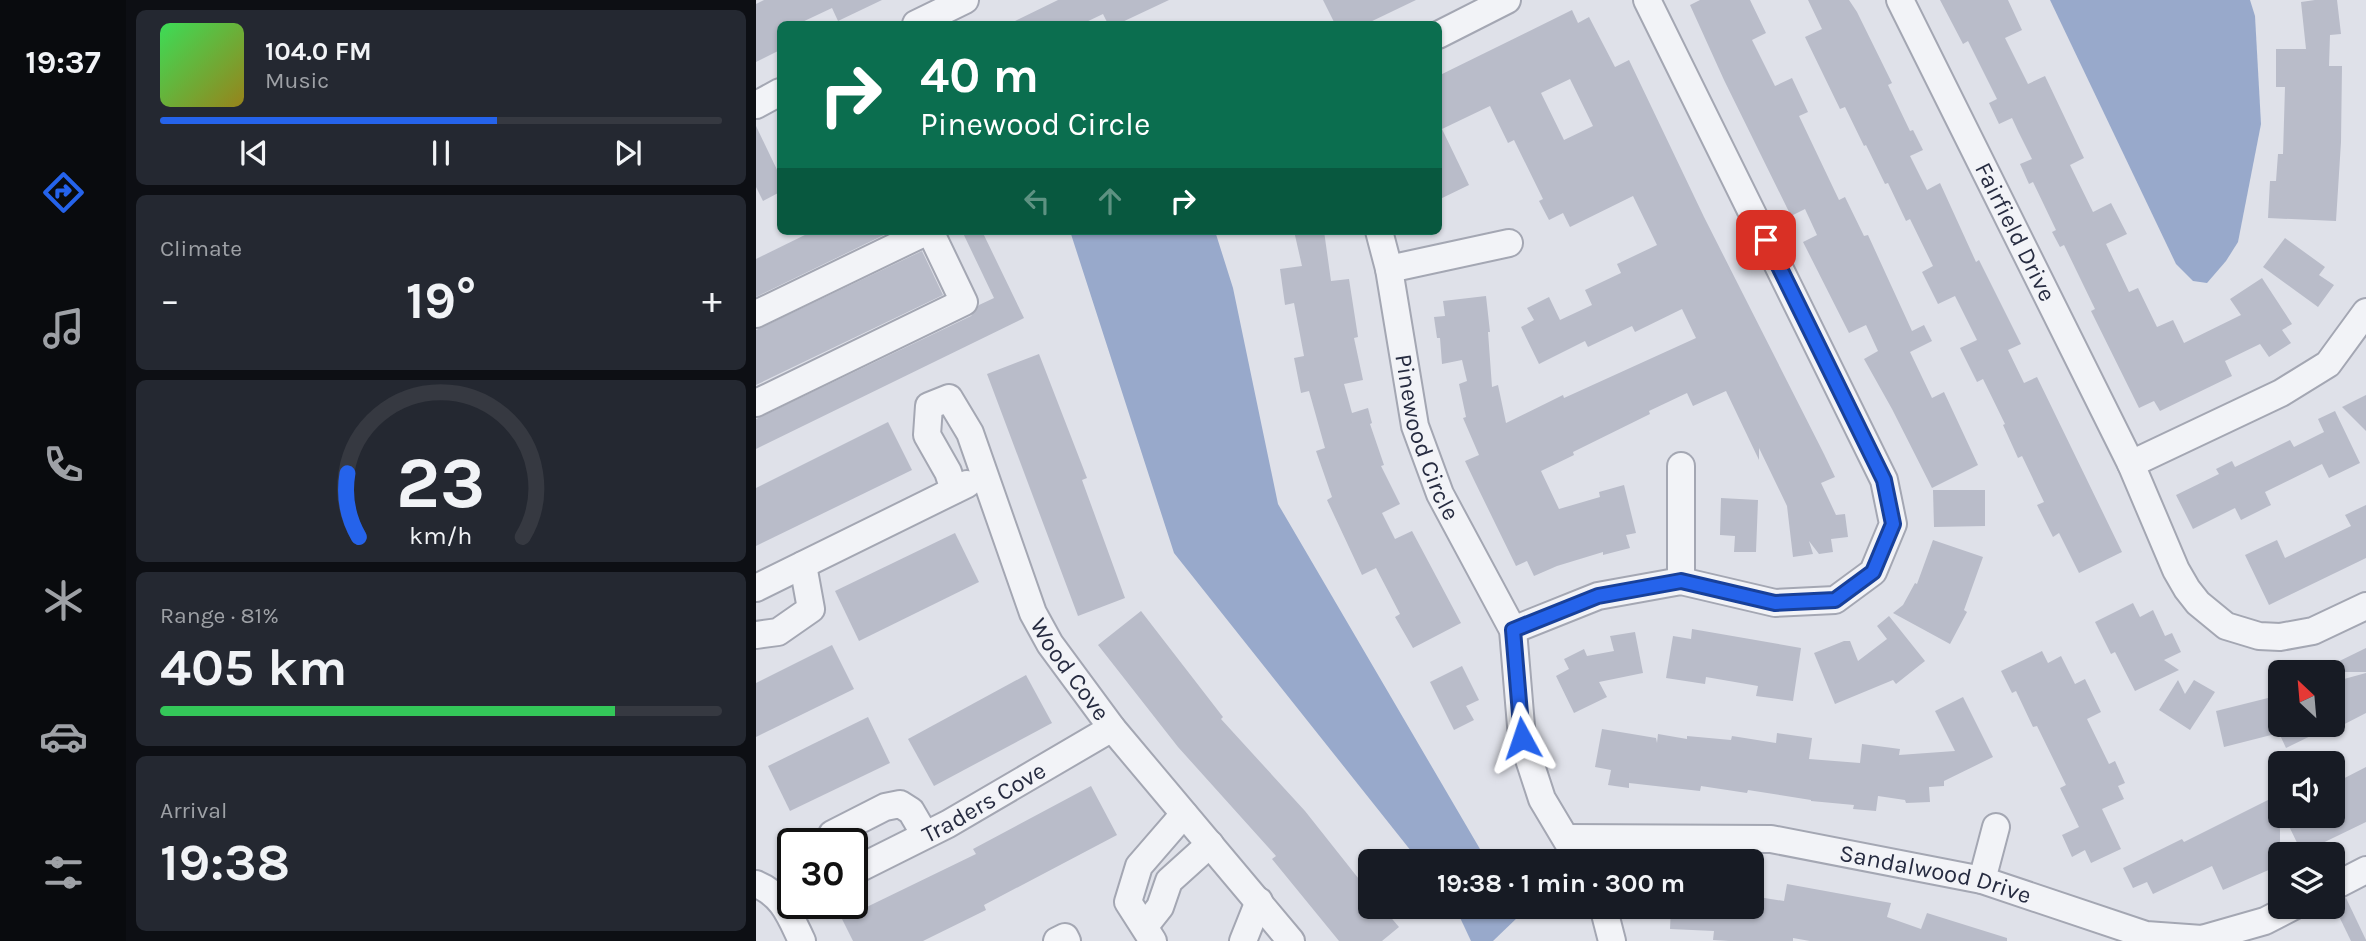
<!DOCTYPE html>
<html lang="en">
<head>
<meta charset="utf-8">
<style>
  :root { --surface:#171b24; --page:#242831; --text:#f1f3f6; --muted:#9ea1a6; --line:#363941; --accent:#2563eb }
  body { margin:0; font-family:Karla,sans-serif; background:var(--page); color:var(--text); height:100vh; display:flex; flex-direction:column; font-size:26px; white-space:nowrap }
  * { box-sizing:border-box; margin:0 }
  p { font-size:23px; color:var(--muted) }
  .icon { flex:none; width:38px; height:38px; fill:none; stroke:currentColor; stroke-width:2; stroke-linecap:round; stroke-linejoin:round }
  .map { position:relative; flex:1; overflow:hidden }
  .panel { display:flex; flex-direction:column; gap:10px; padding:10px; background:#0d0f14; width:630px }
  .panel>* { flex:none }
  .top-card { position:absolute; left:21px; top:21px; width:665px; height:214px; border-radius:10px; box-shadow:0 2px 5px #0004; background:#0b6e4f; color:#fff; overflow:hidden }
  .needle { width:46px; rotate:334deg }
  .controls { position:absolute; left:1512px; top:660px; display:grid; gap:14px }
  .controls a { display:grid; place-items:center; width:77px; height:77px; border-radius:10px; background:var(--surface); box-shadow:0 2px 5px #0004; font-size:35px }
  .speed { position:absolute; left:21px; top:828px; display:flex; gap:14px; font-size:35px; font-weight:700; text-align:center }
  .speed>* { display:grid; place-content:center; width:91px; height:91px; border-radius:50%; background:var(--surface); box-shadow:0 2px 5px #0004; line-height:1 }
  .speed .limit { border:4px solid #111; border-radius:10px; background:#fff; color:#111 }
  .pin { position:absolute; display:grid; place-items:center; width:60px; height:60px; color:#fff; margin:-30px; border-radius:14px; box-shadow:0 4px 10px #0006 }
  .me { position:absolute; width:77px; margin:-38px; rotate:355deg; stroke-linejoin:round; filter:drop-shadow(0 0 5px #0008) }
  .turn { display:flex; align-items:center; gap:24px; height:147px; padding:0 28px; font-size:32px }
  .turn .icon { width:91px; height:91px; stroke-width:2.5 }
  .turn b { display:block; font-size:49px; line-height:60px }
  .lanes { display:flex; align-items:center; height:66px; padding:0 28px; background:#0003; justify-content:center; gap:35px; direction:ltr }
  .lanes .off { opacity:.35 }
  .big { font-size:52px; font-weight:700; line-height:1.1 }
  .panel .widget { flex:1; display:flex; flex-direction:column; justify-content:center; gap:10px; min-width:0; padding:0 24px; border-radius:10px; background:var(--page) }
  .panel .dial { align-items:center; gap:0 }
  .dial svg { height:182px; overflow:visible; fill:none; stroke:var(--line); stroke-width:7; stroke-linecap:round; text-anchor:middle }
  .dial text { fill:var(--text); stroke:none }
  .song { display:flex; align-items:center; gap:21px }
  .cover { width:84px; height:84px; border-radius:10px; background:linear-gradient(135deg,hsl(130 70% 55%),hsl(50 70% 35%)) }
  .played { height:7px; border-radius:4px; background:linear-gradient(90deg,var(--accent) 60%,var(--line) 60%) }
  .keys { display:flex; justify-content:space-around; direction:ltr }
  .heat { display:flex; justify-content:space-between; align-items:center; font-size:38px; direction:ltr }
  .charge { height:10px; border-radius:5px; background:linear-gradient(90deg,#34c759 81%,var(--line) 0) }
  .trip { position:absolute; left:602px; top:849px; width:406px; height:70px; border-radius:10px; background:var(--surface); box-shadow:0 2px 5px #0004; font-weight:700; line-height:70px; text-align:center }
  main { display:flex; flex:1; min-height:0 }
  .dock { display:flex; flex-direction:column; width:126px; justify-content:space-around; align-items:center; background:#090b0e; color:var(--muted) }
  .dock .icon { width:49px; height:49px }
  .dock .current { color:var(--accent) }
  .dock b { font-size:32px; color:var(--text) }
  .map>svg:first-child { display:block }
  .water { fill:#98a9cb }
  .building { fill:#b9bcc9; fill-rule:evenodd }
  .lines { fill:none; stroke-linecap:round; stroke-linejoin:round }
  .minor-casing { stroke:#a4a7b3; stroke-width:30 }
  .minor { stroke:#f2f3f7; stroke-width:26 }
  .route-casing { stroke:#184099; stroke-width:18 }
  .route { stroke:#2563eb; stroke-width:12 }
  .labels { text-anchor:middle; stroke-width:5; stroke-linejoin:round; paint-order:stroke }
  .street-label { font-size:24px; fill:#272c41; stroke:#eff1f7 }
</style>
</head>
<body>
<main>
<nav class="dock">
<b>19:37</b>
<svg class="icon current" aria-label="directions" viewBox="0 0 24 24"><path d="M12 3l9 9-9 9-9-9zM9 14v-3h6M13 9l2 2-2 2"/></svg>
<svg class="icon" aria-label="music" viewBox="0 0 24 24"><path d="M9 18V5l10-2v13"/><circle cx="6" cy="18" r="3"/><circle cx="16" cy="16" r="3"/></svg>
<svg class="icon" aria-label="phone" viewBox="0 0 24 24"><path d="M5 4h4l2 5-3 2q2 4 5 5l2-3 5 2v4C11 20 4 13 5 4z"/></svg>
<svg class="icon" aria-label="climate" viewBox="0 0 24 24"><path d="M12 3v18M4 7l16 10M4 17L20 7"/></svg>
<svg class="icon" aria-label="car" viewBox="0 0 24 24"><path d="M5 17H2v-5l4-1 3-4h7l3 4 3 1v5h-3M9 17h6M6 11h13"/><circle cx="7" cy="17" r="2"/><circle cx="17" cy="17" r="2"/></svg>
<svg class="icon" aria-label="filters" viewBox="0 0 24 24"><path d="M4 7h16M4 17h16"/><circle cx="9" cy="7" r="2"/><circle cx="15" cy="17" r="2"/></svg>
</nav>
<section class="panel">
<div class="widget">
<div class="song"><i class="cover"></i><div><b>104.0 FM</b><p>Music</p></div></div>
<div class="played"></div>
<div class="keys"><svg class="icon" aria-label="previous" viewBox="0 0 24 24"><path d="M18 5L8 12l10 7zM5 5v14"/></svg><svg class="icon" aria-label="pause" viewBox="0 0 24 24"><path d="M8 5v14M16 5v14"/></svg><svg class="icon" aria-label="next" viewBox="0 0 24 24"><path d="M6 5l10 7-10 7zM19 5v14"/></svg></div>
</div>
<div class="widget"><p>Climate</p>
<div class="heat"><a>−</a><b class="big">19°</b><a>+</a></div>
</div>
<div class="widget dial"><svg viewBox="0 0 100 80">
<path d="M14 69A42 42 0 1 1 86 69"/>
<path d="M14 69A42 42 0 0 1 9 41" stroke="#2563eb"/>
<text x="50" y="56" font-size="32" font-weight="700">23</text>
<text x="50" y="72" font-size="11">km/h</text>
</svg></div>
<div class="widget"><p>Range · 81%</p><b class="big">405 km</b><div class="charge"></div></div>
<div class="widget"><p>Arrival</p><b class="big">19:38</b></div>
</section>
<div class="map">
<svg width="1610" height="941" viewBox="0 0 1610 941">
  <rect width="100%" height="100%" fill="#dfe1e9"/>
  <g class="water">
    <path d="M1294,0H1494L1499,16L1505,124L1482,242L1470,261L1451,283L1437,281L1420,264Z"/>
    <path d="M314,231H459L477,288L522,504L731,861H663L418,553Z"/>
    <path d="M699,907H758L763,916L737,941H715Z"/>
  </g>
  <g class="building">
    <path d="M8,0H126L82,21L76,8L42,24H24V50L0,62V4Z"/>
    <path d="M302,0H413L362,24H352L347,14L326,24H253Z"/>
    <path d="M567,0H660L610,24H579Z"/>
    <path d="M944,0H994L1010,33L996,40L1019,86L1036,78L1052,112L1043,116L1083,200L1089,197L1108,236L1112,235L1156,331L1168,325L1176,341L1154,352L1176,398L1188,392L1222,465L1176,488L1136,409L1108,359L1122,351L1110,325L1093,333L1047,242L1061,235L1049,209L1035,216L968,80L934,5Z"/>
    <path d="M1052,0H1093L1101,12L1136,83L1132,85L1154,131L1157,130L1167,150L1154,156L1171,190L1184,183L1220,262L1223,260L1265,344L1252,350L1268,383L1281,377L1366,552L1323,573L1303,533L1297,537L1281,505L1288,502L1266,456L1262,458L1247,425L1249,424L1227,379L1221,382L1204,348L1221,340L1199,296L1182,304L1166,272L1177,266L1154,219L1150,221L1132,183L1129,184L1110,145L1108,146L1089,107L1084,109L1049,37L1066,29Z"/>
    <path d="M1184,0H1252L1266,30L1249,38L1272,84L1289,76L1328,158L1314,165L1337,212L1355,203L1371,234L1350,244L1373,292L1382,288L1401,327L1417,320L1428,343L1485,315L1474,299L1506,278L1536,324L1526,330L1535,343L1513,357L1504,344L1469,361L1476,376L1404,411L1398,401L1383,408L1335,311L1339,309L1308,245L1304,247L1296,232L1300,230L1277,182L1273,184L1264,164L1276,159L1262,131L1256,118L1243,124L1233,103L1241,99L1212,41L1207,44Z"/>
    <path d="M1559,0H1581L1585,34L1574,35L1573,66H1586L1585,142L1580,221L1512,218L1514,181H1520L1522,154H1527L1529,87H1520V49H1550L1545,2Z"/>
    <path d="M816,10L822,23L833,17L859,67L873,60L948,217L1068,454L1079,477L1065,483L1080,515L1089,514L1092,537L1075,539L1077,552L1063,554L1053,541L1057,554L1037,557L1031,506L1003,448V460L970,391L937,406L931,393L893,411L894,414L817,452L818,455L785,471L803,509L844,497L843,492L868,485L880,533L870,535L874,548L847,555V552L801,566L778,576L771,561L760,566L718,480L709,461L723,455L707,418L710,417L703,384L711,381L706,360L686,364L684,338H681L678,317L689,316L687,301L730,296L734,332H732L736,387L742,385L750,423L807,395L808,398L940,338L926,309L879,332L876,326L832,347L829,341L783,364L765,327L778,320L771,308L793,297L804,320L836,305L829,290L865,273L861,264L901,245L877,196L814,227L807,213L793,220L783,201L787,199L758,140L752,143L734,106L686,129L713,185L682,200V76ZM814,79L837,126L808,140L785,93Z"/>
    <path d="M0,126L24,176V192L7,201L0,187Z"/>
    <path d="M57,231H136L0,297V259Z"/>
    <path d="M206,231H226L268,318L0,449V419L215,316L223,305L238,298Z"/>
    <path d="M538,231H568L575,281L593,279L602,337L598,338L607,380L588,384L596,413L612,408L616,423L614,424L628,465L625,466L644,504L626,513L639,539L656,531L705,623L657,648L639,617L644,614L620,568L606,575L571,500L576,497L560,451L569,448L553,391L545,393L538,358L548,356L538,303L529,305L524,269L546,266Z"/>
    <path d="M1529,238L1569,267L1563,275L1578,285L1562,307L1507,267Z"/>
    <path d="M166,251L187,295L0,385V330Z"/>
    <path d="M283,354L331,478L326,480L369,598L322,616L231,374Z"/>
    <path d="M1610,395V431L1586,407Z"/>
    <path d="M1579,411L1604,463L1573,478L1566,464L1509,492L1515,505L1485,520L1479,508L1437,529L1420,495L1463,474L1460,469L1476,461L1479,467L1534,440L1538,447L1568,432L1562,419Z"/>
    <path d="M132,422L156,470L0,546V488Z"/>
    <path d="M1177,490H1229V526L1178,527Z"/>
    <path d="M965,498L1002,500L1000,552H978L979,536L964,535Z"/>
    <path d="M1610,505V558L1513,605L1489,555L1521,540L1529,558L1595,526L1589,515Z"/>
    <path d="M199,533L223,582L103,641L79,591Z"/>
    <path d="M1177,540L1227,557L1208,610L1211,612L1194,644L1137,613L1147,605L1159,583L1161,584Z"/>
    <path d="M1377,603L1384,617L1397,610L1409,636L1416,633L1425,652L1408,660L1423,670L1379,691L1359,652L1355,654L1339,622Z"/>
    <path d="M385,611L467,717L465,719L549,811L614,893V906H625L643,927L626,941H583L516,859L520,856L422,747L342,645Z"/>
    <path d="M1133,616L1169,661L1140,684L1137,680L1079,704L1058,653L1088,641H1094L1102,661L1131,639L1121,626Z"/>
    <path d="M936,629L1045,648L1037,701L1000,696L1002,686L950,677L949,684L910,678L917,636L935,639Z"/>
    <path d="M879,632L887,673L843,682L851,697L818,713L800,676L813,669L808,659L828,649L831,656L858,651L854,636Z"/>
    <path d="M76,645L98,689L0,737V683Z"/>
    <path d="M1610,648V672H1561Z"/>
    <path d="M1286,651L1292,663L1305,656L1319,684L1329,679L1345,712L1331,719L1353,764L1359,761L1369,783L1362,786L1368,799L1346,809L1365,849L1335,863L1329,850L1316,857L1306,835L1323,827L1304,788L1310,785L1281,726L1277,727L1260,691L1256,693L1245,671Z"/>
    <path d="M706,666L723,700L710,706L718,720L698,730L674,682Z"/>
    <path d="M1610,673V713L1577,730V725L1530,748L1523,733L1468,747L1460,711L1524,695V724H1577V682Z"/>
    <path d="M270,675L296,723L178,786L152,739Z"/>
    <path d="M1422,680L1429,694L1438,680L1459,692L1434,730L1403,710Z"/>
    <path d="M1207,697L1237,757L1188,781V786L1173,787L1174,802L1150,803L1149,800L1122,796L1120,811L1097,809L1098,805L1055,801V800L992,790L991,793L945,786L944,791L873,783V788L852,785L855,770L839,767L846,729L900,738L901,743L902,734L931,739V736L975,740L976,736L1020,743L1021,733L1056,738L1053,759L1104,763L1106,744L1144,749L1143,755L1199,751L1179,711Z"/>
    <path d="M112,717L134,763L34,811L12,766Z"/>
    <path d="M1610,767V822L1546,853L1528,816H1577V784Z"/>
    <path d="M335,786L361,835L228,905L230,910L167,941H97L86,919L220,854L217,849Z"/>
    <path d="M1524,797V865L1467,890L1456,866L1397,894L1391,882L1377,888L1367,868L1426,839L1428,842L1512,800L1513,802Z"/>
    <path d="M1031,884L1135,903L1131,917L1165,929L1171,913L1251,938V941H1054L1037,938V941H973L957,940L958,931L914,929L915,906H996V896L1028,901Z"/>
    <path d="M1590,898L1610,940V941H1595L1577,904Z"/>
  </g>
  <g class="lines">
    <defs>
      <g id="minor">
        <path id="s1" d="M1144,0L1375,464L1420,570L1431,589L1442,603L1470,626L1503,636L1524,637L1557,631L1610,606"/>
        <path d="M160,24L209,0"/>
        <path d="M682,35L751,0"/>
        <path d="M0,105L24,92"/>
        <path id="s2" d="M623,231L633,269L659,426L684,494L757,630L766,738L786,799L823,861"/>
        <path d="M633,269L753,243"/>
        <path d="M0,314L172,231"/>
        <path d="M0,403L208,302L174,231"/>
        <path d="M1375,464L1525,393L1572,364L1610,312"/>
        <path d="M925,466V581"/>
        <path id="s3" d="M198,490L192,472L171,435L173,406L193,398L214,433L277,613L294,644L356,728L535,941"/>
        <path d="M0,588L211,484"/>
        <path d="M757,630L842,596L925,581L1019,603L1079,600L1117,572L1137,524L1128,480L891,0"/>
        <path d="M0,635L22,632L55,609L47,565"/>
        <path id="s4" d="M810,838L1015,839L1226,880L1390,935L1446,939L1509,921L1538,906"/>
        <path d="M72,844L76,834L129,807L144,804L155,811L169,835"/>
        <path id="s5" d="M96,872L192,824L356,728"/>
        <path d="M1226,880L1240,827"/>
        <path d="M0,884C27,895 34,916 46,941"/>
        <path d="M1577,887L1610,870"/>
        <path d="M847,906L856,941"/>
        <path d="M389,926L404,907L413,881L454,844"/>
        <path d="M301,941L309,937L311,941"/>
        <path d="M397,941L372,902L383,866L428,814"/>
        <path d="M487,941L503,901"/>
      </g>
    </defs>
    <use href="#minor" class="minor-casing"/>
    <use href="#minor" class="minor"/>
  </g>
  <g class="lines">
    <defs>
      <path id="route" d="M766,738L757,630L842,596L925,581L1019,603L1079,600L1117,572L1137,524L1128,480L1010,240"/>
    </defs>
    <use href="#route" class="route-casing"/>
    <use href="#route" class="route"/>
  </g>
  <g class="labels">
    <g class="street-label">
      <text dy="8" stroke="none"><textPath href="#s1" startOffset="259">Fairfield Drive</textPath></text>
      <text dy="8" stroke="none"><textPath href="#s2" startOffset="212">Pinewood Circle</textPath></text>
      <text dy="8" stroke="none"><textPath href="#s3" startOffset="411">Wood Cove</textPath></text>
      <text dy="8" stroke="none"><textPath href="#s5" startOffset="149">Traders Cove</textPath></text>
      <text dy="8" stroke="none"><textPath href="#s4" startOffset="373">Sandalwood Drive</textPath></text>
    </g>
  </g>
</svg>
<div class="controls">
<a><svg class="needle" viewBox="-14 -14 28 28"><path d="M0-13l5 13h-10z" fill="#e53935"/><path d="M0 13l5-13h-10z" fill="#9ea1a6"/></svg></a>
<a><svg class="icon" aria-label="sound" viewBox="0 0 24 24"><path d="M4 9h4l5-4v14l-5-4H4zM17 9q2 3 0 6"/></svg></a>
<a><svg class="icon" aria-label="layers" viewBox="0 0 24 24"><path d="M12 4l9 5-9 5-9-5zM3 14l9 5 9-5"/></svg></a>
</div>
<div class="speed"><div class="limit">30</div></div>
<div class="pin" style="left:1010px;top:240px;background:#d93025"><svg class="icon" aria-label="arrive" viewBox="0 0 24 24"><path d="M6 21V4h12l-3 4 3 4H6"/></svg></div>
<svg class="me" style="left:766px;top:738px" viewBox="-20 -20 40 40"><path d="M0-17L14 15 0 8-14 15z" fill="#2563eb" stroke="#fff" stroke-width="4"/></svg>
<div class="trip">19:38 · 1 min · 300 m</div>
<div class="top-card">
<div class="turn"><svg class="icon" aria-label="right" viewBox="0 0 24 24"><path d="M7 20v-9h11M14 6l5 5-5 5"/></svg><div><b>40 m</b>Pinewood Circle</div></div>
<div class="lanes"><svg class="icon off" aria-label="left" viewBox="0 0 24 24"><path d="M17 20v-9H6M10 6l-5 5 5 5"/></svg><svg class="icon off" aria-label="ahead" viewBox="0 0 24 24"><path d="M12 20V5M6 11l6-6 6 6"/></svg><svg class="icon" aria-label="right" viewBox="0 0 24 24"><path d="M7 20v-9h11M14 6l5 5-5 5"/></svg></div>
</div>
</div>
</main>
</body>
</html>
